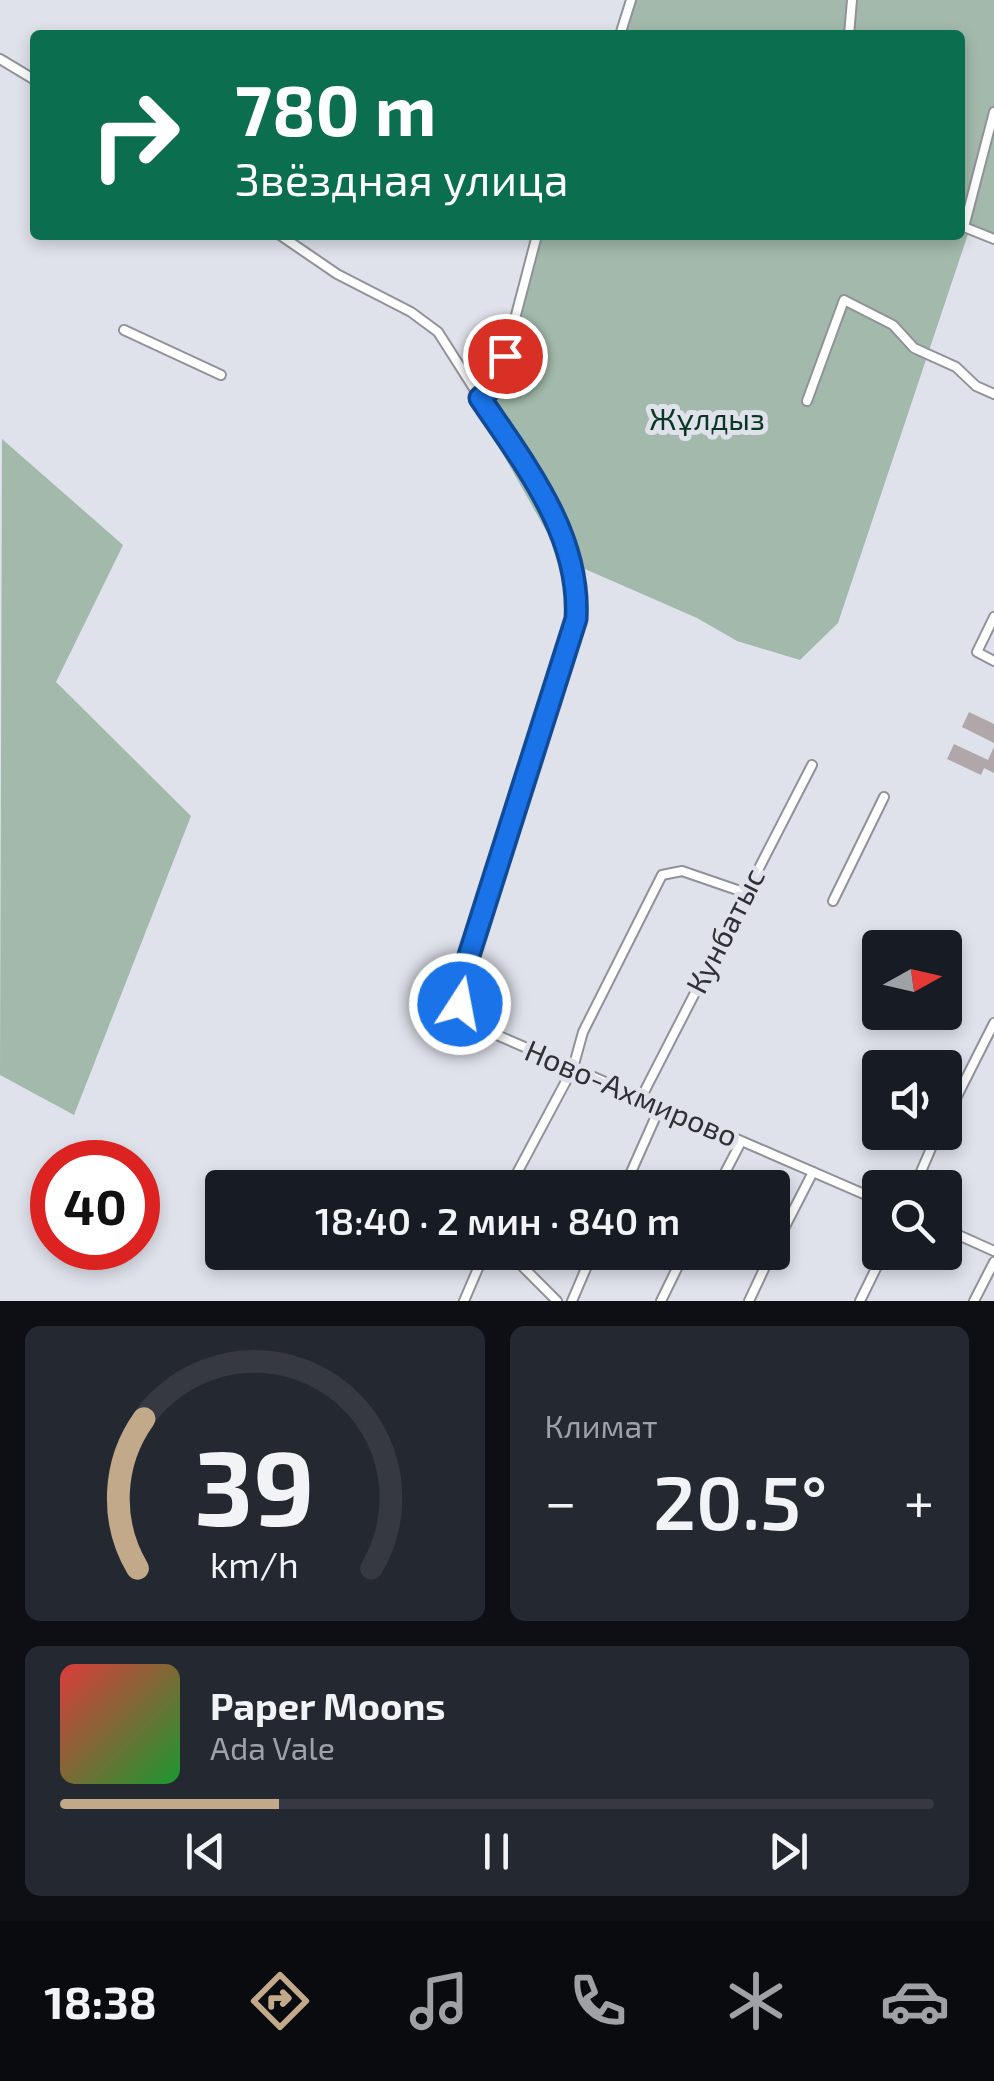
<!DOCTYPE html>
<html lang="ru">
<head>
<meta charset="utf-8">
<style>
  :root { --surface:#171b24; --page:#242831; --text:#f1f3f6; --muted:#9ea1a6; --line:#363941; --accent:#c2a98a }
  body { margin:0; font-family:"Exo 2",sans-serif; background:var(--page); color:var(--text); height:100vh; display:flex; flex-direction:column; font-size:38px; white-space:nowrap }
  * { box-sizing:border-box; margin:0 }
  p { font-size:32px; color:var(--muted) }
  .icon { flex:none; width:55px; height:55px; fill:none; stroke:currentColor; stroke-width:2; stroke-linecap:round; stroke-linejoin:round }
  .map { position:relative; height:1301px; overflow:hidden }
  .details { display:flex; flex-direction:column; gap:25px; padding:25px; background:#0d0f14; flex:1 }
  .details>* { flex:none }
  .guide { position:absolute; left:30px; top:30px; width:935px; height:210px; border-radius:10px; box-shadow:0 5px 15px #0003; background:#0b6e4f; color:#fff; overflow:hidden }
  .needle { width:65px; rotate:82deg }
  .buttons { position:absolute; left:862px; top:930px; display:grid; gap:20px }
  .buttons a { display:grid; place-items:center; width:100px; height:100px; border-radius:10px; background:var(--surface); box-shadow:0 5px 15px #0003; font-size:50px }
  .speed { position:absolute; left:30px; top:1140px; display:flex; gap:20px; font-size:50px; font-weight:700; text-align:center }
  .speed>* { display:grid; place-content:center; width:130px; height:130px; border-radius:50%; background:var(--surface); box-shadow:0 5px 15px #0003; line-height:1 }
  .speed .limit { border:15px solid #d22; background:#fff; color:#111 }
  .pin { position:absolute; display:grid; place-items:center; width:85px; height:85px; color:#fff; margin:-42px; border:5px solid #fff; border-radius:50%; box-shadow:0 2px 10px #0007 }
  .me { position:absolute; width:110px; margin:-55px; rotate:11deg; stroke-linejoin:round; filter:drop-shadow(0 0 8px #0008) }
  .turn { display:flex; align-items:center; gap:35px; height:210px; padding:0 40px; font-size:45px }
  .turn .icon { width:130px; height:130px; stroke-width:2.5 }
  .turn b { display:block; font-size:70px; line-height:85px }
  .big { font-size:75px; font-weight:600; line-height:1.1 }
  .details .widget { flex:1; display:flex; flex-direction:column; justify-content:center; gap:15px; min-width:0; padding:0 35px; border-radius:15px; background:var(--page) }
  .details .dial { align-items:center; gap:0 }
  .dial svg { height:260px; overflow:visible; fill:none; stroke:var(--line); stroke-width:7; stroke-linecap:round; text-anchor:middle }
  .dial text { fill:var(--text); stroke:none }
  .song { display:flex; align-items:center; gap:30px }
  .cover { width:120px; height:120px; border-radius:15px; background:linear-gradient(135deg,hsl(0 70% 55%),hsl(130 70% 35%)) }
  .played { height:10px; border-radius:5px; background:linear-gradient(90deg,var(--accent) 25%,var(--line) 25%) }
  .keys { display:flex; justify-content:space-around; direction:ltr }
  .heat { display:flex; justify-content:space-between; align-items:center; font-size:55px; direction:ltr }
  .details .tiles { flex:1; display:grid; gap:25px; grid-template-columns:1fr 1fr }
  .widget:last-child { grid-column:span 2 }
  .trip { position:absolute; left:205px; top:1170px; width:585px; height:100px; border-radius:10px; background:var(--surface); box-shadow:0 5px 15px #0003; font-weight:600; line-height:100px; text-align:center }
  .menu { display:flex; height:160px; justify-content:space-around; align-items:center; background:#090b0e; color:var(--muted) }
  .menu .icon { width:70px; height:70px }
  .menu .current { color:var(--accent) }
  .menu b { font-size:45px; color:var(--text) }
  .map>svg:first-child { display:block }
  .green { fill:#a2b9ab }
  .building { fill:#b0a7ab }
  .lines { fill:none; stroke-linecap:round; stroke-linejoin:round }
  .minor-casing { stroke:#90929a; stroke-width:12 }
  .minor { stroke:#fff; stroke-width:8 }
  .route-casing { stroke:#114b97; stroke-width:25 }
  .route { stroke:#1a73e8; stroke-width:18 }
  .labels { text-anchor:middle; stroke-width:10; stroke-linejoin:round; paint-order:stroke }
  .park-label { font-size:30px; fill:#0a3723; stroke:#dfe2eb }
  .street-label { font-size:30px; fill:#2f3033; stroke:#dfe2eb }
</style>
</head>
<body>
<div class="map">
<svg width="994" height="1301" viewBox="0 0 994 1301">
  <rect width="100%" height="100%" fill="#dfe2eb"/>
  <g class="green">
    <path d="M635,0H994V238L969,231L838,623L800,660L737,641L697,618L562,559L486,424L543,235H960V35H625Z"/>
    <path d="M2,439L123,545L56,682L191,816L74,1115L0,1075Z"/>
  </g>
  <g class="building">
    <path d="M969,712L994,724V743L962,727Z"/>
    <path d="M954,744L988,760L994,747V773L984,768L981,775L947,759Z"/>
  </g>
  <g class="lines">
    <defs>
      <g id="minor">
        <path d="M620,35L631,0"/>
        <path d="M849,35L852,0"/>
        <path d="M0,59L35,80"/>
        <path d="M994,112L964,227L994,239"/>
        <path d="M280,235L337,274L411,312L438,332L550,508L573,563L576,619L458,990L465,1015L476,1026L880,1201"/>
        <path d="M124,330L221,375"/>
        <path d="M480,398L500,376L537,235"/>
        <path d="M807,401L844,300L893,325L914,348L956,367L976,386L994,394"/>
        <path d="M994,617L977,652L994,661"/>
        <path d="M833,901L884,797"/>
        <path d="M641,1098L812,765"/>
        <path d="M945,1120L994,1023"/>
        <path d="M509,1188L573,1068L583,1032L662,875L682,871L746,893"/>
        <path d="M624,1188L660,1107"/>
        <path d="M717,1188L741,1142"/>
        <path d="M914,1188L938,1132"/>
        <path d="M945,1229L994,1251"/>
        <path d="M508,1252L557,1301"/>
        <path d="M772,1252L813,1172"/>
        <path d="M464,1301L485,1252"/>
        <path d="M572,1301L593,1252"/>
        <path d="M661,1301L685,1252"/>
        <path d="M749,1301L772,1252"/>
        <path d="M860,1301L884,1252"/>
        <path d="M974,1301L994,1262"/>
      </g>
    </defs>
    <use href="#minor" class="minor-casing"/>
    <use href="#minor" class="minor"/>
  </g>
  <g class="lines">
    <defs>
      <path id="route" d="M460,1004L458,990L576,619C581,535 525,465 480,398L494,386L505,356"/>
    </defs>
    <use href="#route" class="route-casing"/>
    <use href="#route" class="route"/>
  </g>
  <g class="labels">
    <g class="park-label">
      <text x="707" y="430">Жұлдыз</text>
    </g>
    <g class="street-label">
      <text transform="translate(726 931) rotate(-63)" y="10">Кунбатыс</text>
      <text transform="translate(631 1094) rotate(23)" y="10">Ново-Ахмирово</text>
    </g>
  </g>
</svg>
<div class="buttons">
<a><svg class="needle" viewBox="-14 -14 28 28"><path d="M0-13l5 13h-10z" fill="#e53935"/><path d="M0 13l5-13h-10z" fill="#9ea1a6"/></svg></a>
<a><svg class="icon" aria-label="sound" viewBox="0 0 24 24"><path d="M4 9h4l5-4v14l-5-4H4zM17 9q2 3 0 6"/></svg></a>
<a><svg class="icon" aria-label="search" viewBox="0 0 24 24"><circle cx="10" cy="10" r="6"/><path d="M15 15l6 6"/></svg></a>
</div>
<div class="speed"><div class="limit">40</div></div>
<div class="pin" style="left:505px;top:356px;background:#d93025"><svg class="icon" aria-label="arrive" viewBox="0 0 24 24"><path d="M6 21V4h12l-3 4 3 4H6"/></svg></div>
<svg class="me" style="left:460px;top:1004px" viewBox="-20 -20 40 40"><circle r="17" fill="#1a73e8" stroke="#fff" stroke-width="3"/><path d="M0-11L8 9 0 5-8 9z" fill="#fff"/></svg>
<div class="trip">18:40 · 2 мин · 840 m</div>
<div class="guide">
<div class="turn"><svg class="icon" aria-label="right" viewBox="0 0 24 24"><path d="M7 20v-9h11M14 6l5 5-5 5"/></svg><div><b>780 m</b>Звёздная улица</div></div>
</div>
</div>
<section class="details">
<div class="tiles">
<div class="widget dial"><svg viewBox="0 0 100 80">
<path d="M14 69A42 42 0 1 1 86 69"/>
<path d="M14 69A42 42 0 0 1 16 23" stroke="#c2a98a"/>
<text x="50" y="56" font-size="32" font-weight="700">39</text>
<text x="50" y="72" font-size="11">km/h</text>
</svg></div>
<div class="widget"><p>Климат</p>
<div class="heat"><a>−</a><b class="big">20.5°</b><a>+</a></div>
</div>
<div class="widget">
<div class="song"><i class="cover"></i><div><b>Paper Moons</b><p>Ada Vale</p></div></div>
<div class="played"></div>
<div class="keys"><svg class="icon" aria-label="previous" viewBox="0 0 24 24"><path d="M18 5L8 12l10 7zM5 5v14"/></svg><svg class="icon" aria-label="pause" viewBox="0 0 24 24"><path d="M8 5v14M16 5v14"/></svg><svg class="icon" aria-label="next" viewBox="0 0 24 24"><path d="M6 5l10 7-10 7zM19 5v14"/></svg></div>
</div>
</div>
</section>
<nav class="menu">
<b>18:38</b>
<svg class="icon current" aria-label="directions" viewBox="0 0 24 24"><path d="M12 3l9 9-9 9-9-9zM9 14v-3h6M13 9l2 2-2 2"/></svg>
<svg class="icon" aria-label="music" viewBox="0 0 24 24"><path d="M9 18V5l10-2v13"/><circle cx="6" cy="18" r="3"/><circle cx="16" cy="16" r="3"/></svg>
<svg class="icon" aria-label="phone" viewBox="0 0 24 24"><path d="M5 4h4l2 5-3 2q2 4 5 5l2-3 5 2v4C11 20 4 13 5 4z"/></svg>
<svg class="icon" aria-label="climate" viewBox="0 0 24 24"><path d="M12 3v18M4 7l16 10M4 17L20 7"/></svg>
<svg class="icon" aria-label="car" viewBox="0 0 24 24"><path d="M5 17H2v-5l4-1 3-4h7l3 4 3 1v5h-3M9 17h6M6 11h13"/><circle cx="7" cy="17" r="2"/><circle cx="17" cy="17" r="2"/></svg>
</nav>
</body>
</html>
